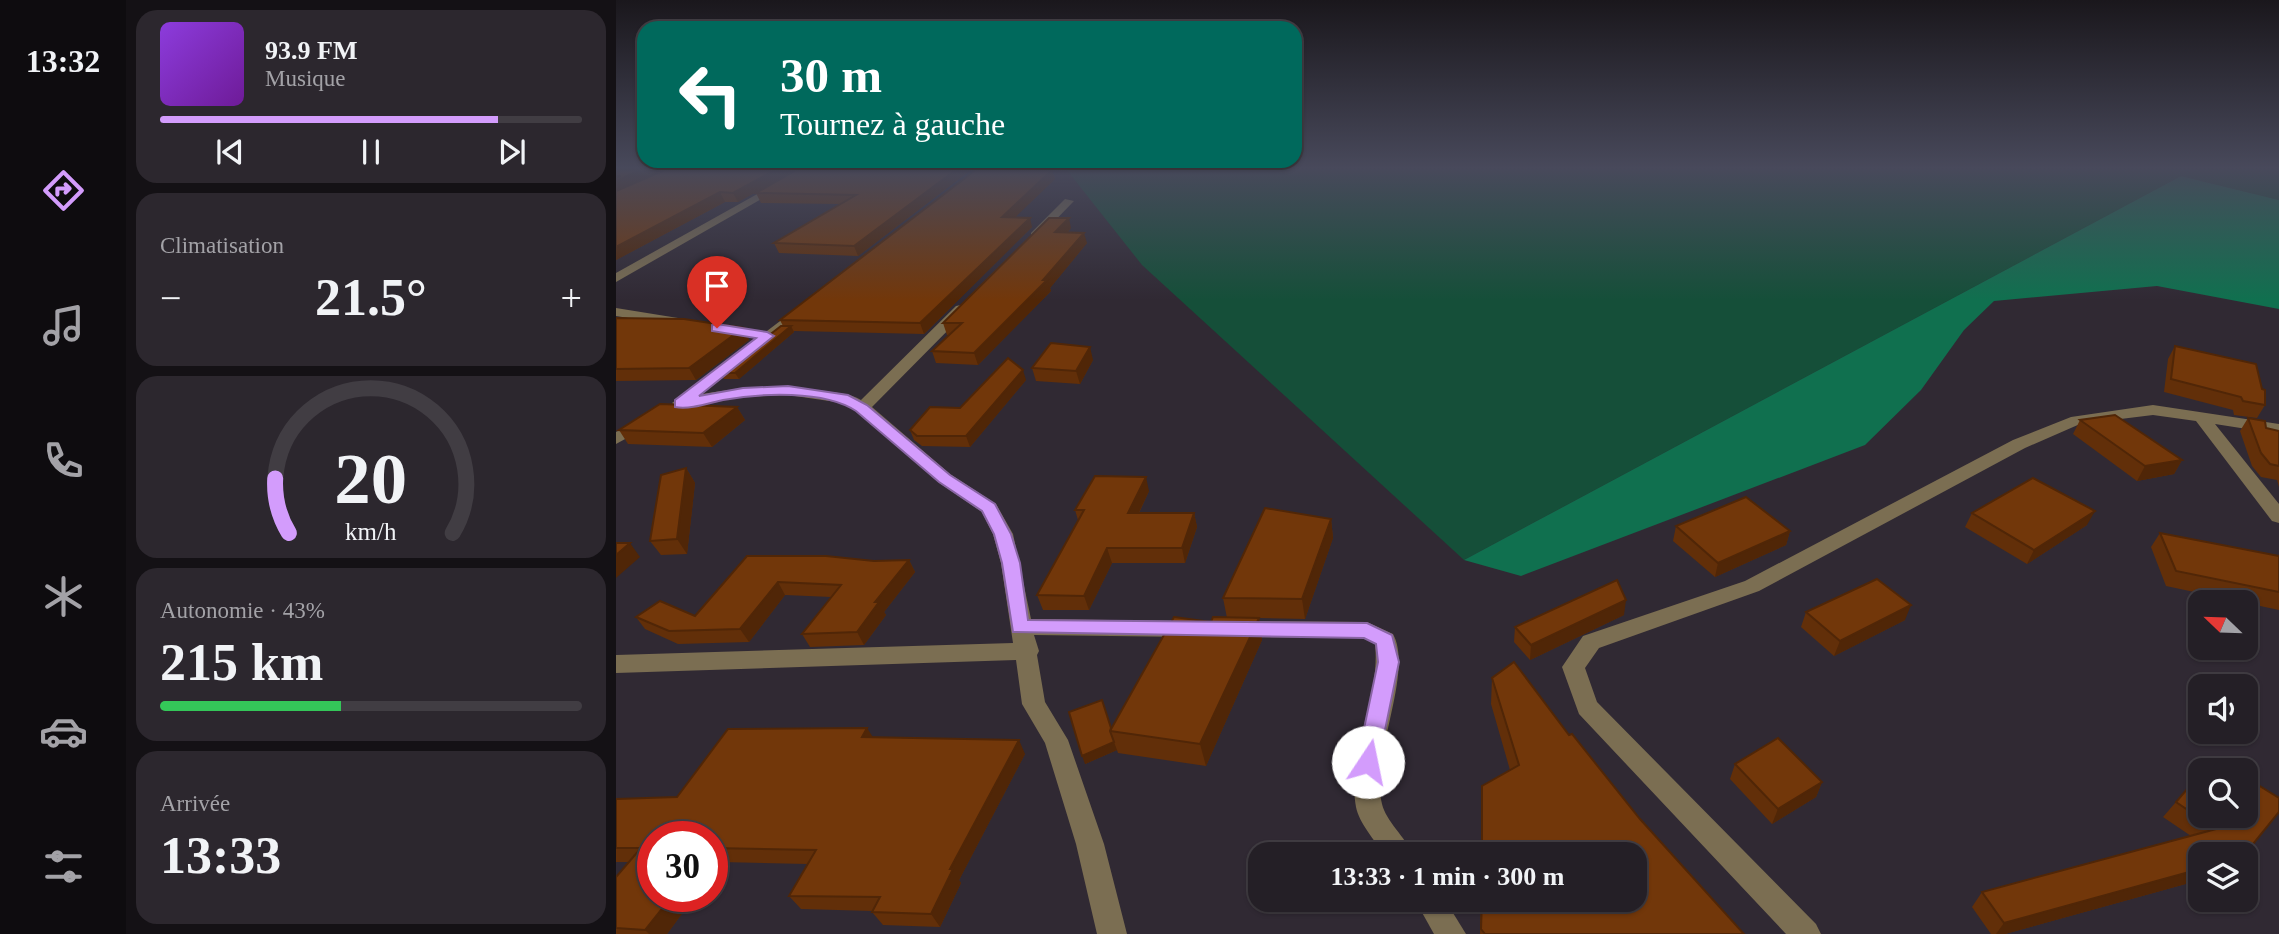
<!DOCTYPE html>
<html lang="fr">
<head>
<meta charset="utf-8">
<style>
  :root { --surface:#241f26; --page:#2c272e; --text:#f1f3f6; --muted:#a3a2a7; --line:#413d43; --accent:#d39cfc }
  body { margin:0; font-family:"Times New Roman",serif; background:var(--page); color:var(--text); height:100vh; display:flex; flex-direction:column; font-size:26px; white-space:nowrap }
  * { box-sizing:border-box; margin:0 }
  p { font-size:23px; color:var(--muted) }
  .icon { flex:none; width:38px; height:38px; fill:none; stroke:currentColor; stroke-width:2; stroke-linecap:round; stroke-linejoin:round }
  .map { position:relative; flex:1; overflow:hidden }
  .details { display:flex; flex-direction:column; gap:10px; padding:10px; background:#141115; width:490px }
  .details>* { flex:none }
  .guide { position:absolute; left:21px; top:21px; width:665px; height:147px; border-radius:21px; box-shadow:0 2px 5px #0004,0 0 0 2px var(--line); background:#00695c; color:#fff; overflow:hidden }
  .needle { width:46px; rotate:293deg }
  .controls { position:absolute; left:1572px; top:590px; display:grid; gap:14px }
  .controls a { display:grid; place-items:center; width:70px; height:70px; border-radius:14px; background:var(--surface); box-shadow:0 2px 5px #0004,0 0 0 2px var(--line); font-size:35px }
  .speed { position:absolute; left:21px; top:821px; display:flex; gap:14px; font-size:35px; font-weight:700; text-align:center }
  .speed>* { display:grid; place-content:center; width:91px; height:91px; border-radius:50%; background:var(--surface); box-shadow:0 2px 5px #0004,0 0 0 2px var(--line); line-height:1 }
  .speed .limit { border:10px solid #d22; background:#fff; color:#111 }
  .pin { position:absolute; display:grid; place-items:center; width:60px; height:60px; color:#fff; margin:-72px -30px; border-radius:50% 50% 50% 0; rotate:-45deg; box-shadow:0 0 7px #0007 }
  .pin .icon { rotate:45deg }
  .me { position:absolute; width:77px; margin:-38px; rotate:11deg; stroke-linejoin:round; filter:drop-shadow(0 0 5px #0008) }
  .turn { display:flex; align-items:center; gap:24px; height:147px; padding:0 28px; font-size:32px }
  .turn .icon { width:91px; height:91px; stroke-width:2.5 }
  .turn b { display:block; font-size:49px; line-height:60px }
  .big { font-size:52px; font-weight:700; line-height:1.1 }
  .details .tile { flex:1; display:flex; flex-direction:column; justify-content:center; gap:10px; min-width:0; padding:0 24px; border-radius:21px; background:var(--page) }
  .details .dial { align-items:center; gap:0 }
  .dial svg { height:182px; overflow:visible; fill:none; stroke:var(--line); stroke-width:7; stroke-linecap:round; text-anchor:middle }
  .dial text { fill:var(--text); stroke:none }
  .song { display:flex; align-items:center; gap:21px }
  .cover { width:84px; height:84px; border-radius:10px; background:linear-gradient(135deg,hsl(270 70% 55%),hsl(280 70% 35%)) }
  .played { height:7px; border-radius:4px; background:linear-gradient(90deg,var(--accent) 80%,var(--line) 80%) }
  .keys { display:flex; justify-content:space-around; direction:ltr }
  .heat { display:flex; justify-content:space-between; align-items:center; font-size:38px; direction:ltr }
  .charge { height:10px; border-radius:5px; background:linear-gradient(90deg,#34c759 43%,var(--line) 0) }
  .trip { position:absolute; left:632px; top:842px; width:399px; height:70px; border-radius:21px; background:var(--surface); box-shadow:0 2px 5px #0004,0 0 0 2px var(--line); font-weight:700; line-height:70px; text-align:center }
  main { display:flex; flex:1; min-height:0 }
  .tab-bar { display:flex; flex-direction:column; width:126px; justify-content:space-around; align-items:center; background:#0e0c0f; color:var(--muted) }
  .tab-bar .icon { width:49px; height:49px }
  .tab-bar .current { color:var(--accent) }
  .tab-bar b { font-size:32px; color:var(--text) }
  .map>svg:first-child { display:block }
  .green { fill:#154f39 }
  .forest { fill:#10704f }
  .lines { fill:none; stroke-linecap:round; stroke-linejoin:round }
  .minor { fill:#7b6e52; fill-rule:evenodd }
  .wall { fill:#622f09 }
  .shaded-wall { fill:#502607 }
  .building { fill:#72370a; stroke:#502607; stroke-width:2 }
  .route { fill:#d39cfc; stroke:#8965a4; stroke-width:2 }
</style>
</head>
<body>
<main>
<nav class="tab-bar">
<b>13:32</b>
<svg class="icon current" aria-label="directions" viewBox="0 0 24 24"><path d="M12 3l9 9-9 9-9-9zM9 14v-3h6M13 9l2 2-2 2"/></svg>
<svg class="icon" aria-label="music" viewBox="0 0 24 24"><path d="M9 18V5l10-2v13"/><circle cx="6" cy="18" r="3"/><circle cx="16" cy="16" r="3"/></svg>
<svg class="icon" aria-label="phone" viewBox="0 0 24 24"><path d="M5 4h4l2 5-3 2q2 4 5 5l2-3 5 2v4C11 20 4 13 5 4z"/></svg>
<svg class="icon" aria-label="climate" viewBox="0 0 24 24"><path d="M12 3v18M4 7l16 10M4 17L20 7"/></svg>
<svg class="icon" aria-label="car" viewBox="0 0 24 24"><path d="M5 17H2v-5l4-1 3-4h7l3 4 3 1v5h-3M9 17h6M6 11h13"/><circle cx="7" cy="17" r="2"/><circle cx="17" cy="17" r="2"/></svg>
<svg class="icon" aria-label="filters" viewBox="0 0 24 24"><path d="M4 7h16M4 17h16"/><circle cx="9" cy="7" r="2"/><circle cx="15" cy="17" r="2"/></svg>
</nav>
<section class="details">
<div class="tile">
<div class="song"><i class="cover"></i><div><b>93.9 FM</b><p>Musique</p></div></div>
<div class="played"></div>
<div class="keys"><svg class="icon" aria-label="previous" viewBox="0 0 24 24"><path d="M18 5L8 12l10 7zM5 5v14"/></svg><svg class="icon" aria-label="pause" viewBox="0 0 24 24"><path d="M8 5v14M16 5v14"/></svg><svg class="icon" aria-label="next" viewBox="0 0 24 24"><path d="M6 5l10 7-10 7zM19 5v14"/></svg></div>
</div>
<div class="tile"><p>Climatisation</p>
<div class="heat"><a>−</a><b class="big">21.5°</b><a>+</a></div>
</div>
<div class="tile dial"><svg viewBox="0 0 100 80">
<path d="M14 69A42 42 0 1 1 86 69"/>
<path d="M14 69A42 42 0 0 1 8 45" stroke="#d39cfc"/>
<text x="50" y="56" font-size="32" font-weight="700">20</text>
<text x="50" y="72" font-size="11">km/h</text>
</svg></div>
<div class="tile"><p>Autonomie · 43%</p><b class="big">215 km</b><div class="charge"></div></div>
<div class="tile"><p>Arrivée</p><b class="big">13:33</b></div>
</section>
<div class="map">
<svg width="1663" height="934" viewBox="0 0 1663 934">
  <rect width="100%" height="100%" fill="#302933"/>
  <path class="green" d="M450,169H1663V200L1565,176L848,560L526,265Z"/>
  <path class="forest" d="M1565,176L1663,200V309L1541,286L1378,301L1348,330L1305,390L1249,445L905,576L848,560Z"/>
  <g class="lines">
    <g class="minor">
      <path d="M186,169H198L0,282V273Z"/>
      <path d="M449,199L458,201L423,237H415V233Z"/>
      <path d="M345,305L350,306V312L256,407L334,474L380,504L397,534L415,619L573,621L581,623L584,629L581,635L573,637L418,635L423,651L421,655L429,702L452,740L488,844L511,934H481L460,844L429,743L406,704L400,660L0,673V655L397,643L385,563L377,534L366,512L322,482L253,420L227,403L172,395L127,397L64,408L56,403L184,306L189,307V313L86,394C128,387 165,384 208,391C221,393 234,393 245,400L340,306Z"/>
      <path d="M0,308L62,318L69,322L62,326L0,316Z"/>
      <path d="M1537,405L1663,424V434L1599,424L1663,504V523L1656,521L1580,421L1537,415L1464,424L1409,448L1143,591L983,648L969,668L981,702L1200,924L1205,934H1170L963,714L946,667L967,636L1129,581L1397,440L1455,417Z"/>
      <path d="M25,419L33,424L31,427L0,444V432Z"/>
      <path d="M622,621L751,622L777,634C798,673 754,755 766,804C770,821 789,837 797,854H767C759,840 743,823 740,807C730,751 765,699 759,644L747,638L622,637L614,635L611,629L614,623Z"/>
      <path d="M799,900H829L850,934H818Z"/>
    </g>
  </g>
  <g class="wall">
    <path d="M181,169L122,202H109L0,260V171Z"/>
    <path d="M356,169L242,256L163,253L158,243L225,204L145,203L140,193Z"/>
    <path d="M412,170H436L439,179L399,217L416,227L308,334L178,331V332L123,379H108L104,373L167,326L164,320Z"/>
    <path d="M455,228L452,232L471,243L434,288L435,291L362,365L320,363L316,351L333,335H331L327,323Z"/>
    <path d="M0,318L127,328L133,340L80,380L0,381Z"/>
    <path d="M1559,346L1649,405L1641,418L1618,415L1617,410L1548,392L1552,359Z"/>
    <path d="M477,360L464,384L420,381L416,368Z"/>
    <path d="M410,380L354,447L306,446L298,440L294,430Z"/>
    <path d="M121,407L129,420L96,447L12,444L3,430Z"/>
    <path d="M1632,418L1650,428L1663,431V487L1661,480L1645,477L1636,466L1624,431Z"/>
    <path d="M1464,420L1566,460L1558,474L1521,481L1457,434Z"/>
    <path d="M70,468L79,483L71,554L45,555L34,541Z"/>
    <path d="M533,491L523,513H578L581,527L569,563H496L473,610H427L421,595L462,520L459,510Z"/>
    <path d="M1356,513L1471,525L1411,564L1349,527Z"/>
    <path d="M715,519L717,538L689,619L643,618L646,640L590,766L502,753L501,750L469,764L496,728L595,622L611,618L607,598Z"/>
    <path d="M1060,526L1174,531L1170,545L1099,577L1057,541Z"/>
    <path d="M1544,533L1663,556V610L1550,586L1535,547Z"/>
    <path d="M131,556L258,561L293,560L299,572L268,612L270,615L248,645L194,647L186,634L215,597L169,595L133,642L62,644L29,629L20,617L79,616Z"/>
    <path d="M1190,612L1289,620L1218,656L1185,627Z"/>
    <path d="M1008,615L914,660L898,642L899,627Z"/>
    <path d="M876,678L953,735L1024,819L1128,934H864L865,900H1018V854H865L866,786L894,770L875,704Z"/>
    <path d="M257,737L409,754L343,880L345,883L324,927L267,925L256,912L257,911L185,909L173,896L192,864L105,862L96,874V836L79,896L51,934H0V878L13,862H0V799L61,797Z"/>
    <path d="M1119,764L1206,782L1200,797L1156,824L1114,779Z"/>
    <path d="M1584,774L1629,854H1584V880L1389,934H1375L1356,907L1366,892L1575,836L1547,817Z"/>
  </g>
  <g class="shaded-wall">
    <path d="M26,169H50L0,192V181Z"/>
    <path d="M161,169H181L122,202L117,193Z"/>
    <path d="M341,169H356L242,256L238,246Z"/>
    <path d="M436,170L439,179L389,227L386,217Z"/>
    <path d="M104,192L109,202L0,260V247Z"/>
    <path d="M414,218L416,227L308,334L304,323Z"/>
    <path d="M453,218L455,228L442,243L439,232Z"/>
    <path d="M468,233L471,243L434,288L435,291L362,365L358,353L427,280Z"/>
    <path d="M175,326L178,332L123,379L119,373Z"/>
    <path d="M127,328L133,340L80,380L73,368Z"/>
    <path d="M474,347L477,360L464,384L460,371Z"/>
    <path d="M407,370L410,380L354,447L350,436Z"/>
    <path d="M121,407L129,420L96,447L87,433Z"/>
    <path d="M1566,460L1558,474L1521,481L1529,466Z"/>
    <path d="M70,468L79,483L71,554L61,539Z"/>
    <path d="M530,477L533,491L516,527L512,513Z"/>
    <path d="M1479,511L1471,525L1411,564L1418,550Z"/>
    <path d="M578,513L581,527L569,563L566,548Z"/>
    <path d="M715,519L717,538L689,619L686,599Z"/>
    <path d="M1174,531L1170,545L1099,577L1102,563Z"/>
    <path d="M14,543L24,557L0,578V555Z"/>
    <path d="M491,548L496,563L473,610L468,596Z"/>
    <path d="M293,560L299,572L268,612L270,615L248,645L241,632L259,602Z"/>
    <path d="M162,582L169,595L133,642L124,629Z"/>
    <path d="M1010,600L1008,615L914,660L915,645Z"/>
    <path d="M1295,605L1289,620L1218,656L1224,641Z"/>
    <path d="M643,618L646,640L590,766L584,744Z"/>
    <path d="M251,728L260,742L246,737Z"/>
    <path d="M403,740L409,754L343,880L345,883L324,927L315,914L334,869Z"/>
    <path d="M498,742L501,750L469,764L466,756Z"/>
    <path d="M1206,782L1200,797L1156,824L1162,809Z"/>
    <path d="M96,852L105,862L96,874Z"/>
    <path d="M1584,869V880L1389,934H1380L1388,923Z"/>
    <path d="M56,896H79L51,934H33L29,930Z"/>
  </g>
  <g class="building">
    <path d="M3,169H26L0,181V178L5,176H0V171Z"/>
    <path d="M51,169H161L117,193L104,192L0,247V191Z"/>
    <path d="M182,169H341L238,246L158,243L240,195L140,193Z"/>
    <path d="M361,169L436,170L386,217L414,218L304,323L164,320Z"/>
    <path d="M433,218H453L439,232L468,233L427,280H431L358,353L316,351L346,323H327Z"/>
    <path d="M0,318L68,319L127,328L73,368L0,369Z"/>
    <path d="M165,326H175L119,373H104Z"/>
    <path d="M435,343L474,347L460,371L416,368Z"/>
    <path d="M1559,346L1640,364L1646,389L1649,390V405L1627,401L1625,397L1555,379Z"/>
    <path d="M392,358L407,370L350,436H301L294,430L314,407L344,408Z"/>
    <path d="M44,404L121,407L87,433L3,430Z"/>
    <path d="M1499,415L1566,460L1529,466L1464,420Z"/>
    <path d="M1632,418L1649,421L1650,428L1663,431V466L1654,464L1645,453Z"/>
    <path d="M70,468L61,539L34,541L45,475Z"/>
    <path d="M479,476L530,477L512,513H578L566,548H491L468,596L421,595L468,510H459Z"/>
    <path d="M1417,478L1479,511L1418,550L1356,513Z"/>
    <path d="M1130,497L1174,531L1102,563L1060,526Z"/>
    <path d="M649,508L715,519L686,599L607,598Z"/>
    <path d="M1544,533L1663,556V592L1560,571Z"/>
    <path d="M0,543H14L0,555Z"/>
    <path d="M131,556H210L258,561L293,560L259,602H263L241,632L186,634L225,585L162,582L124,629L53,631L20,617L44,601L79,616Z"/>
    <path d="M1261,579L1295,605L1224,641L1190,612Z"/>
    <path d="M1001,580L1010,600L915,645L899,627Z"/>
    <path d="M558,617L595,622L597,617L643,618L584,744L494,731Z"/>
    <path d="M898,662L953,735L956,734L1024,819L1128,934H869L865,929L866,900H1018V854H866V786L903,765L876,678Z"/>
    <path d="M486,700L495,728L494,731L498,742L466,756L453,712Z"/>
    <path d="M251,728L246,737L403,740L334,869H337L315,914L256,912L264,897L173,896L200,850L96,848V836H37V896H56L29,930L0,928V877L25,848H0V799L61,797L112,729Z"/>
    <path d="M1162,738L1206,782L1162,809L1119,764Z"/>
    <path d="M1598,758L1618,770H1588Z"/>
    <path d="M1584,774V816H1629V777L1663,798V812L1629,854H1584V869L1388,923L1366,892L1600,829L1560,802Z"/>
  </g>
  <linearGradient id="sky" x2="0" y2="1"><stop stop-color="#1a171c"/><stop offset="0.56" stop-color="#48495b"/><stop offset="1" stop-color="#48495b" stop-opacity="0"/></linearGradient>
  <rect width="1663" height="300" fill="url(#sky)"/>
  <path class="route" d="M101,324L151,332L158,336L83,396L127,388L172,386L232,395L251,405L334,475L379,504L395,534L404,563L412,620L751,623L776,635L783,662L761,769L752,772L744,769L741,762L762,662L760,644L748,638L397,632L386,563L378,534L366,511L323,482L240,411C208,390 145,393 107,400C93,403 74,410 59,407V400L140,338L96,331V325Z"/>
</svg>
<div class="controls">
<a><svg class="needle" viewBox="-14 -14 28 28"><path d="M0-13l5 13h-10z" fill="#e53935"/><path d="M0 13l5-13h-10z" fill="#a3a2a7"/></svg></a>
<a><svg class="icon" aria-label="sound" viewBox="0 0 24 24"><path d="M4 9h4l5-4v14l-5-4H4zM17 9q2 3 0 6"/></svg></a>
<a><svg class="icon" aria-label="search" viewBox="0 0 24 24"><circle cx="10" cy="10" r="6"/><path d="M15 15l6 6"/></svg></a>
<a><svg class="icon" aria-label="layers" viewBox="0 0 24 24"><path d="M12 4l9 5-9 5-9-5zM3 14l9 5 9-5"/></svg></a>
</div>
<div class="speed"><div class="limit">30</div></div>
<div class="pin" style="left:101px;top:328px;background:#d93025"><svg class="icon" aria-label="arrive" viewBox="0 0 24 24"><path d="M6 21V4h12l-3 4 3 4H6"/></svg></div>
<svg class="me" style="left:752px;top:762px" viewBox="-20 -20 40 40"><circle r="19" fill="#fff"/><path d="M0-13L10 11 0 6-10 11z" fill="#d39cfc"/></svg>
<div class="trip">13:33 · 1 min · 300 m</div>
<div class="guide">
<div class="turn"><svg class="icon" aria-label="left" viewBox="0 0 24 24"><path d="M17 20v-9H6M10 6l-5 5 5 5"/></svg><div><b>30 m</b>Tournez à gauche</div></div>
</div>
</div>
</main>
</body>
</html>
